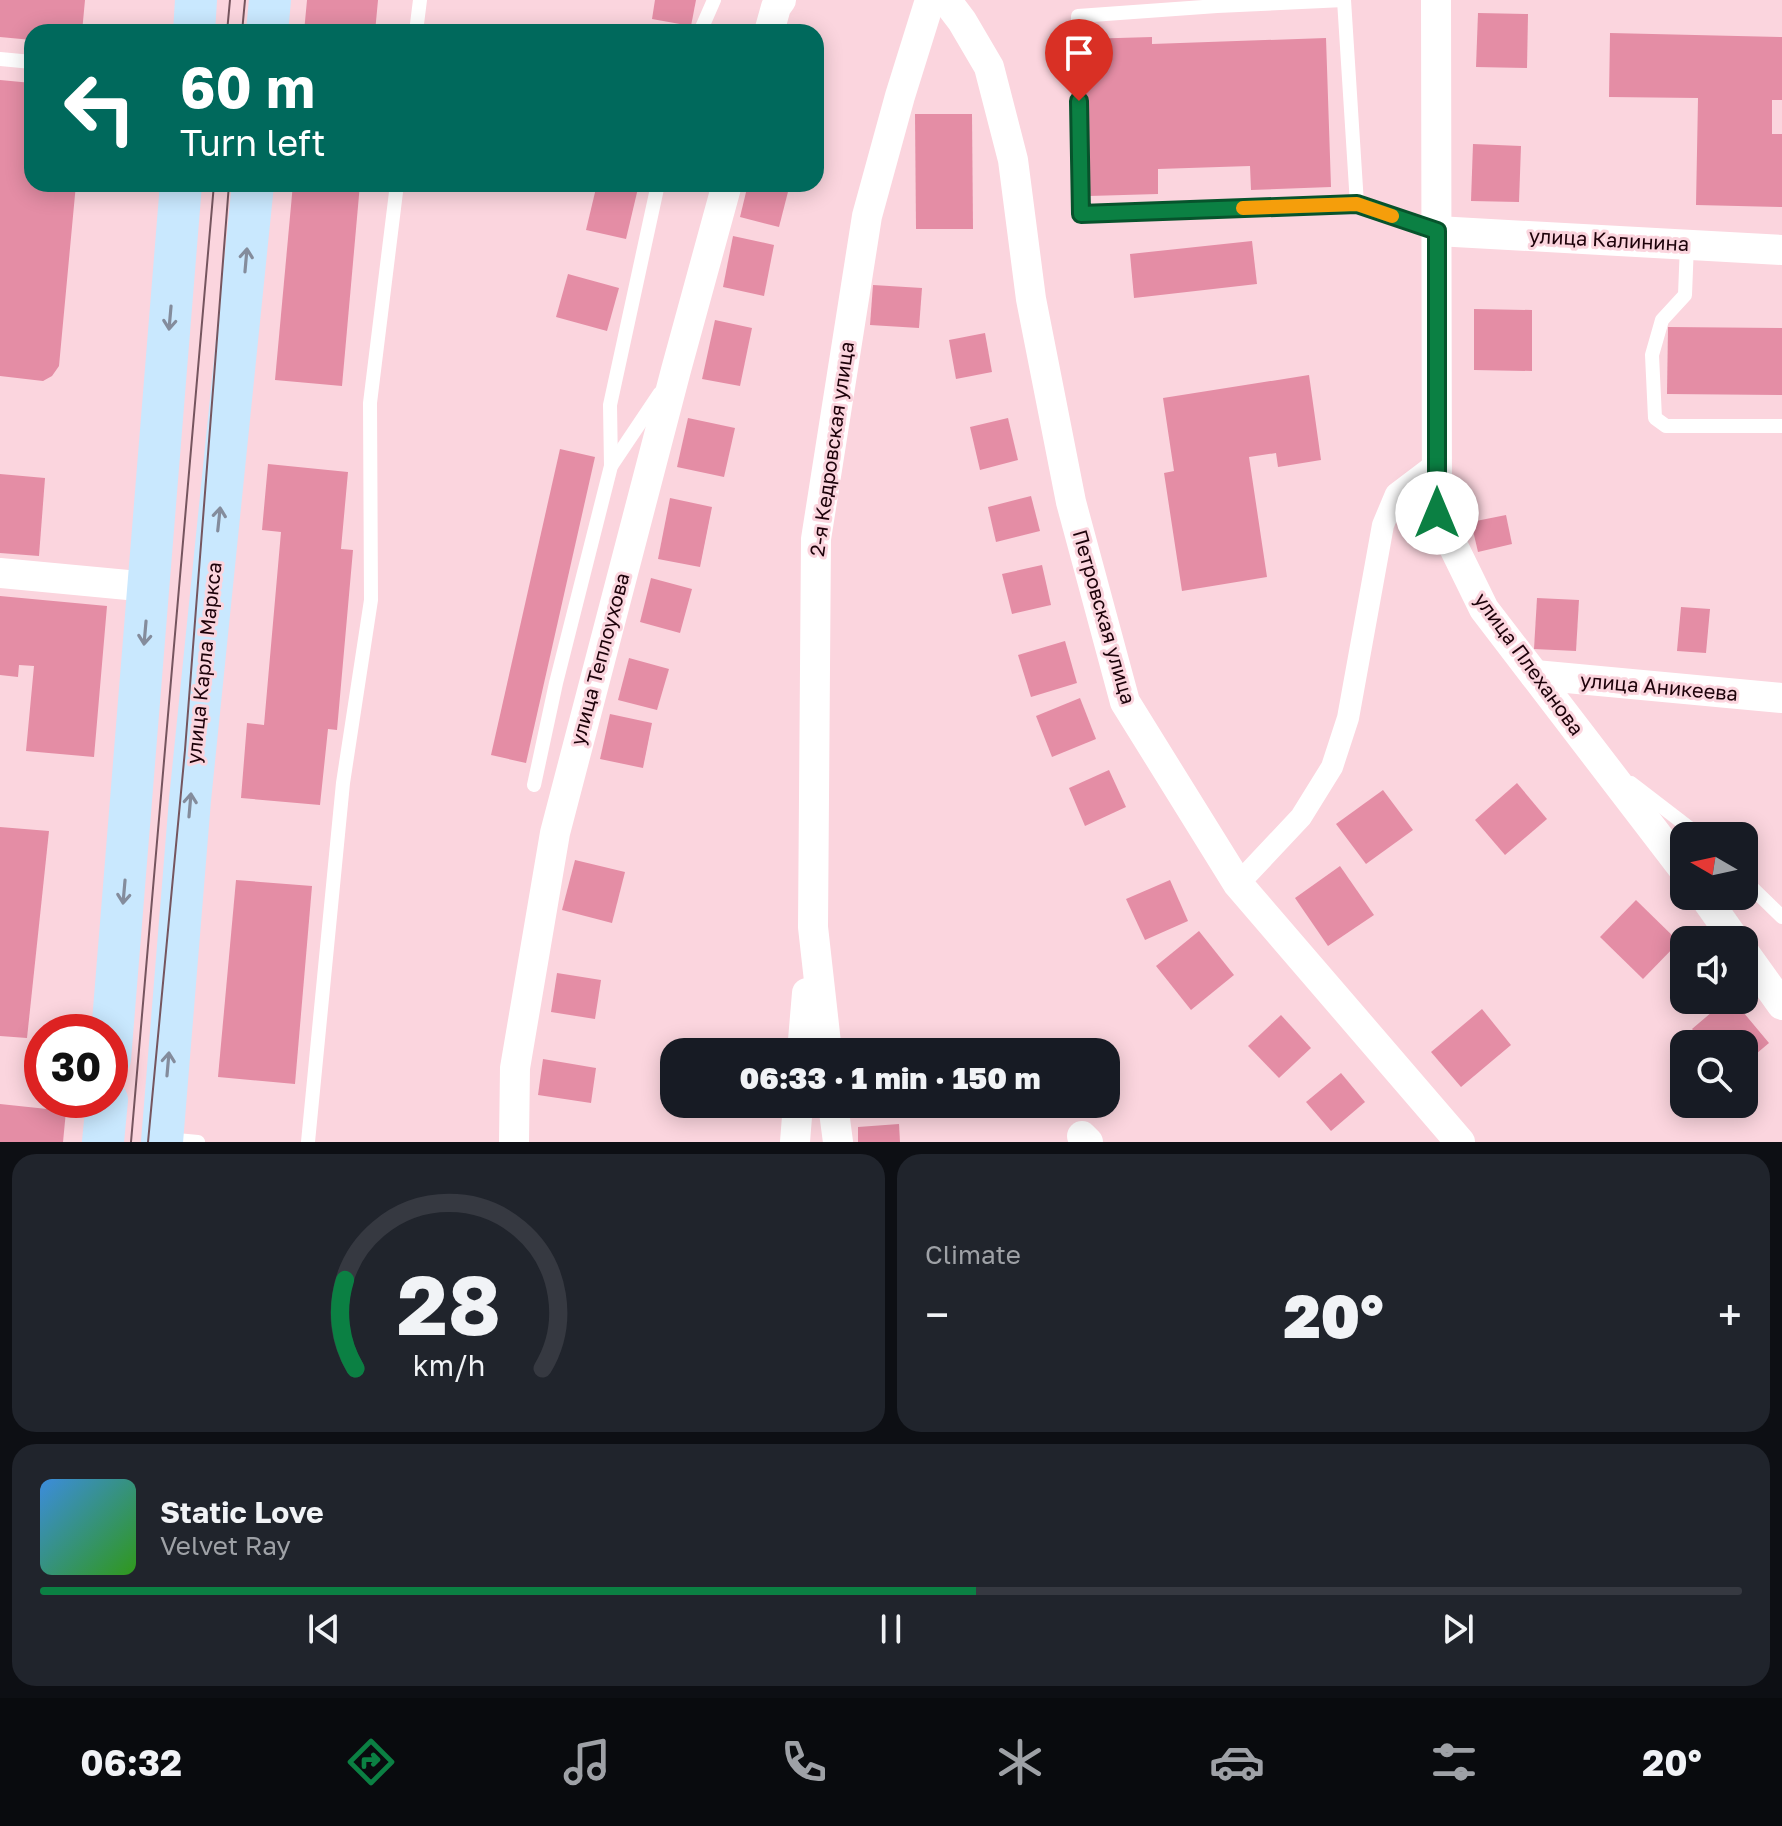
<!DOCTYPE html>
<html lang="en">
<head>
<meta charset="utf-8">
<style>
  :root { --surface:#171b24; --page:#20242c; --text:#f1f3f6; --muted:#9ea1a6; --line:#363941; --accent:#0b8043 }
  body { margin:0; font-family:"Golos Text",sans-serif; background:var(--page); color:var(--text); height:100vh; display:flex; flex-direction:column; font-size:30px; white-space:nowrap }
  * { box-sizing:border-box; margin:0 }
  p { font-size:26px; color:var(--muted) }
  .icon { flex:none; width:44px; height:44px; fill:none; stroke:currentColor; stroke-width:2; stroke-linecap:round; stroke-linejoin:round }
  .map { position:relative; height:1142px; overflow:hidden }
  .sheet { display:flex; flex-direction:column; gap:12px; padding:12px; background:#0d0f14; flex:1 }
  .sheet>* { flex:none }
  .hud { position:absolute; left:24px; top:24px; width:800px; height:168px; border-radius:24px; box-shadow:0 4px 20px #0003; background:#00695c; color:#fff; overflow:hidden }
  .needle { width:52px; rotate:279deg }
  .fabs { position:absolute; left:1670px; top:822px; display:grid; gap:16px }
  .fabs a { display:grid; place-items:center; width:88px; height:88px; border-radius:16px; background:var(--surface); box-shadow:0 4px 20px #0003; font-size:40px }
  .speed { position:absolute; left:24px; top:1014px; display:flex; gap:16px; font-size:40px; font-weight:700; text-align:center }
  .speed>* { display:grid; place-content:center; width:104px; height:104px; border-radius:50%; background:var(--surface); box-shadow:0 4px 20px #0003; line-height:1 }
  .speed .limit { border:12px solid #d22; background:#fff; color:#111 }
  .pin { position:absolute; display:grid; place-items:center; width:68px; height:68px; color:#fff; margin:-82px -34px; border-radius:50% 50% 50% 0; rotate:-45deg; box-shadow:0 0 8px #0007 }
  .pin .icon { rotate:45deg }
  .me { position:absolute; width:88px; margin:-44px; rotate:0deg; stroke-linejoin:round; filter:drop-shadow(0 0 6px #0008) }
  .turn { display:flex; align-items:center; gap:28px; height:168px; padding:0 24px; font-size:36px }
  .turn .icon { width:104px; height:104px; stroke-width:2.5 }
  .turn b { display:block; font-size:56px; line-height:68px }
  .big { font-size:60px; font-weight:800; line-height:1.1 }
  .sheet .tile { flex:1; display:flex; flex-direction:column; justify-content:center; gap:12px; min-width:0; padding:0 28px; border-radius:24px; background:var(--page) }
  .sheet .dial { align-items:center; gap:0 }
  .dial svg { height:208px; overflow:visible; fill:none; stroke:var(--line); stroke-width:7; stroke-linecap:round; text-anchor:middle }
  .dial text { fill:var(--text); stroke:none }
  .song { display:flex; align-items:center; gap:24px }
  .cover { width:96px; height:96px; border-radius:12px; background:linear-gradient(135deg,hsl(210 70% 55%),hsl(110 70% 35%)) }
  .played { height:8px; border-radius:4px; background:linear-gradient(90deg,var(--accent) 55%,var(--line) 55%) }
  .keys { display:flex; justify-content:space-around; direction:ltr }
  .heat { display:flex; justify-content:space-between; align-items:center; font-size:44px; direction:ltr }
  .sheet .tiles { flex:1; display:grid; gap:12px; grid-template-columns:1fr 1fr }
  .tile:last-child { grid-column:span 2 }
  .trip { position:absolute; left:660px; top:1038px; width:460px; height:80px; border-radius:24px; background:var(--surface); box-shadow:0 4px 20px #0003; font-weight:800; line-height:80px; text-align:center }
  .tabs { display:flex; height:128px; justify-content:space-around; align-items:center; background:#090b0e; color:var(--muted) }
  .tabs .icon { width:56px; height:56px }
  .tabs .selected { color:var(--accent) }
  .tabs b { font-size:36px; color:var(--text) }
  .map>svg:first-child { display:block }
  .building { fill:#e48da5 }
  .lines { fill:none; stroke-linecap:round; stroke-linejoin:round }
  .service { stroke:#fff; stroke-width:14 }
  .pedestrian { stroke:#fff; stroke-width:22 }
  .minor { stroke:#fff; stroke-width:30 }
  .secondary { stroke:#c9e8fe; stroke-width:42 }
  .tram { stroke:#75555e; stroke-width:2 }
  .oneway { stroke:#848c9c }
  .route-casing { stroke:#07532c; stroke-width:20 }
  .route { stroke:#0b8043; stroke-width:14 }
  .slow { stroke:#f59e0b; stroke-width:14 }
  .labels { text-anchor:middle; stroke-width:6; stroke-linejoin:round; paint-order:stroke }
  .street-label { font-size:20px; fill:#1d020a; stroke:#fbd5de }
</style>
</head>
<body>
<div class="map">
<svg width="1782" height="1142" viewBox="0 0 1782 1142">
  <rect width="100%" height="100%" fill="#fbd5de"/>
  <g class="building">
    <path d="M0,0H85L82,32H32V40L0,37Z"/>
    <path d="M307,0H378L375,32H304Z"/>
    <path d="M655,0H696L691,26L652,19Z"/>
    <path d="M1478,13L1528,14L1527,68L1476,67Z"/>
    <path d="M1610,33L1782,37V100H1772V134H1782V207L1696,205L1698,98L1609,97Z"/>
    <path d="M1152,37V44L1326,38L1331,187L1251,190L1250,166L1158,169V194L1089,196L1084,39Z"/>
    <path d="M816,72L824,74L817,110H816Z"/>
    <path d="M0,80L32,83V184H76L59,366L52,376L43,381L0,376Z"/>
    <path d="M915,114H972L973,229H916Z"/>
    <path d="M1473,144L1521,146L1519,202L1471,201Z"/>
    <path d="M293,184H360L342,386L275,380Z"/>
    <path d="M597,184H639L626,239L586,230Z"/>
    <path d="M748,184H790L779,227L740,217Z"/>
    <path d="M733,236L774,245L764,296L723,287Z"/>
    <path d="M1252,241L1257,284L1134,298L1130,254Z"/>
    <path d="M568,274L619,288L607,331L556,317Z"/>
    <path d="M873,285L922,288L919,328L870,325Z"/>
    <path d="M1474,309L1532,310V371L1474,370Z"/>
    <path d="M715,320L752,328L740,386L702,379Z"/>
    <path d="M1668,327L1782,328V395L1667,394Z"/>
    <path d="M985,333L992,372L956,379L949,340Z"/>
    <path d="M1309,375L1321,460L1278,467L1276,453L1249,457L1267,577L1182,591L1164,473L1174,471L1163,398Z"/>
    <path d="M688,418L735,428L724,477L677,467Z"/>
    <path d="M1008,418L1018,460L980,470L970,427Z"/>
    <path d="M560,449L595,457L526,763L491,755Z"/>
    <path d="M268,464L348,472L341,549L353,550L337,730L328,729L320,805L241,798L247,723L264,725L281,532L262,530Z"/>
    <path d="M0,474L45,478L39,556L0,553Z"/>
    <path d="M1031,496L1040,531L996,542L988,507Z"/>
    <path d="M670,498L712,507L700,567L658,559Z"/>
    <path d="M1506,515L1512,544L1478,552L1471,522Z"/>
    <path d="M1042,565L1051,605L1012,614L1002,574Z"/>
    <path d="M651,578L692,589L680,633L640,622Z"/>
    <path d="M0,596L107,606L94,757L26,751L34,666L19,665L18,677L0,675Z"/>
    <path d="M1537,598L1579,600L1576,651L1534,649Z"/>
    <path d="M1681,607L1710,609L1706,653L1677,651Z"/>
    <path d="M1065,641L1077,683L1031,697L1018,655Z"/>
    <path d="M629,658L669,669L657,710L618,700Z"/>
    <path d="M1080,698L1096,739L1052,757L1036,716Z"/>
    <path d="M610,714L652,723L643,768L600,759Z"/>
    <path d="M1109,770L1126,807L1085,826L1069,788Z"/>
    <path d="M1517,783L1547,819L1505,855L1475,820Z"/>
    <path d="M1383,790L1413,830L1366,864L1336,824Z"/>
    <path d="M0,827L49,831L27,1038L0,1036Z"/>
    <path d="M575,860L625,872L612,923L562,910Z"/>
    <path d="M1340,866L1374,915L1328,946L1295,898Z"/>
    <path d="M236,880L312,886L295,1084L218,1077Z"/>
    <path d="M1170,880L1188,921L1145,940L1126,899Z"/>
    <path d="M1636,900L1679,942L1643,979L1600,937Z"/>
    <path d="M1199,931L1234,975L1191,1010L1156,966Z"/>
    <path d="M557,973L601,980L595,1019L551,1012Z"/>
    <path d="M1726,1000H1733L1769,1043L1744,1064V1044H1705L1692,1029Z"/>
    <path d="M1482,1009L1511,1045L1461,1087L1431,1052Z"/>
    <path d="M1281,1015L1311,1048L1279,1078L1248,1046Z"/>
    <path d="M543,1059L596,1068L591,1103L538,1095Z"/>
    <path d="M1341,1073L1365,1102L1331,1131L1306,1102Z"/>
    <path d="M0,1104L66,1111L63,1142H0Z"/>
    <path d="M899,1124L900,1142H858V1127Z"/>
  </g>
  <g class="lines">
    <g class="service">
      <path d="M1344,0L1217,6L1078,16L1081,214L1357,204L1436,231"/>
      <path d="M1344,0L1357,204"/>
      <path d="M416,32L420,0"/>
      <path d="M700,32L714,0"/>
      <path d="M0,59L32,62"/>
      <path d="M1687,244L1685,295L1662,320L1652,355L1655,418L1666,426H1782"/>
      <path d="M611,466L610,405L658,184"/>
      <path d="M1631,783L1700,836"/>
      <path d="M534,785L556,683L611,466L660,393"/>
      <path d="M1744,880L1782,917"/>
      <path d="M166,1139L198,1142"/>
      <path d="M308,1142L343,783L371,600L370,403L397,184"/>
    </g>
    <path class="pedestrian" d="M1238,884L1301,817L1332,767L1348,718L1383,525L1396,494L1437,463"/>
    <g class="minor">
      <path d="M946,0L962,21L989,67L1013,160L1031,299L1071,502L1125,702L1238,884L1460,1142"/>
      <path d="M1436,0L1437,513L1484,609L1684,870"/>
      <path d="M769,32L776,7L781,0"/>
      <path d="M1437,231L1782,250"/>
      <path d="M0,573L149,587"/>
      <path d="M1535,675L1782,698"/>
      <path d="M1704,896L1735,940"/>
      <path d="M1744,952L1782,1005"/>
      <path d="M802,1052L807,993"/>
      <path d="M827,1052L813,927L816,539L867,216L900,96L930,0"/>
      <path d="M833,1104L838,1142"/>
      <path d="M1082,1136L1088,1142"/>
      <path d="M514,1142L515,1068L555,833L676,370L727,184"/>
      <path d="M795,1142L798,1104"/>
    </g>
    <g class="secondary">
      <path d="M194,32L196,0"/>
      <path d="M267,32L270,0"/>
      <path d="M110,1059L181,184"/>
      <path d="M103,1142L107,1100"/>
      <path d="M162,1142L190,800L253,184"/>
    </g>
    <g class="tram">
      <path d="M227,32L230,0"/>
      <path d="M242,32L245,0"/>
      <path d="M131,1142L214,184"/>
      <path d="M148,1142L185,750L229,184"/>
    </g>
  </g>
  <defs><path id="oneway-shaft" d="M-6 0H5M1.5-3L5.5 0L1.5 3" fill="none" stroke-width="1.6" stroke-linecap="round" stroke-linejoin="round" transform="scale(2)"/></defs>
  <g class="oneway">
    <use href="#oneway-shaft" transform="translate(246 260) rotate(-85)"/>
    <use href="#oneway-shaft" transform="translate(170 318) rotate(95)"/>
    <use href="#oneway-shaft" transform="translate(219 519) rotate(-84)"/>
    <use href="#oneway-shaft" transform="translate(145 633) rotate(95)"/>
    <use href="#oneway-shaft" transform="translate(190 805) rotate(-85)"/>
    <use href="#oneway-shaft" transform="translate(124 892) rotate(95)"/>
    <use href="#oneway-shaft" transform="translate(168 1064) rotate(-85)"/>
  </g>
  <g class="lines">
    <defs>
      <path id="route" d="M1079,101L1081,214L1357,204L1437,231V513"/>
    </defs>
    <use href="#route" class="route-casing"/>
    <use href="#route" class="route"/>
    <path class="slow" d="M1243,208L1357,204L1392,216"/>
  </g>
  <g class="labels">
    <g class="street-label">
      <text transform="translate(1609 240) rotate(3)" y="7">улица Калинина</text>
      <text transform="translate(832 449) rotate(-82)" y="7">2-я Кедровская улица</text>
      <text transform="translate(1104 617) rotate(74)" y="7">Петровская улица</text>
      <text transform="translate(600 659) rotate(-75)" y="7">улица Теплоухова</text>
      <text transform="translate(204 663) rotate(-84)" y="7">улица Карла Маркса</text>
      <text transform="translate(1529 664) rotate(54)" y="7">улица Плеханова</text>
      <text transform="translate(1659 687) rotate(5)" y="7">улица Аникеева</text>
    </g>
  </g>
</svg>
<div class="fabs">
<a><svg class="needle" viewBox="-14 -14 28 28"><path d="M0-13l5 13h-10z" fill="#e53935"/><path d="M0 13l5-13h-10z" fill="#9ea1a6"/></svg></a>
<a><svg class="icon" aria-label="sound" viewBox="0 0 24 24"><path d="M4 9h4l5-4v14l-5-4H4zM17 9q2 3 0 6"/></svg></a>
<a><svg class="icon" aria-label="search" viewBox="0 0 24 24"><circle cx="10" cy="10" r="6"/><path d="M15 15l6 6"/></svg></a>
</div>
<div class="speed"><div class="limit">30</div></div>
<div class="pin" style="left:1079px;top:101px;background:#d93025"><svg class="icon" aria-label="arrive" viewBox="0 0 24 24"><path d="M6 21V4h12l-3 4 3 4H6"/></svg></div>
<svg class="me" style="left:1437px;top:513px" viewBox="-20 -20 40 40"><circle r="19" fill="#fff"/><path d="M0-13L10 11 0 6-10 11z" fill="#0b8043"/></svg>
<div class="trip">06:33 · 1 min · 150 m</div>
<div class="hud">
<div class="turn"><svg class="icon" aria-label="left" viewBox="0 0 24 24"><path d="M17 20v-9H6M10 6l-5 5 5 5"/></svg><div><b>60 m</b>Turn left</div></div>
</div>
</div>
<section class="sheet">
<div class="tiles">
<div class="tile dial"><svg viewBox="0 0 100 80">
<path d="M14 69A42 42 0 1 1 86 69"/>
<path d="M14 69A42 42 0 0 1 10 35" stroke="#0b8043"/>
<text x="50" y="56" font-size="32" font-weight="700">28</text>
<text x="50" y="72" font-size="11">km/h</text>
</svg></div>
<div class="tile"><p>Climate</p>
<div class="heat"><a>−</a><b class="big">20°</b><a>+</a></div>
</div>
<div class="tile">
<div class="song"><i class="cover"></i><div><b>Static Love</b><p>Velvet Ray</p></div></div>
<div class="played"></div>
<div class="keys"><svg class="icon" aria-label="previous" viewBox="0 0 24 24"><path d="M18 5L8 12l10 7zM5 5v14"/></svg><svg class="icon" aria-label="pause" viewBox="0 0 24 24"><path d="M8 5v14M16 5v14"/></svg><svg class="icon" aria-label="next" viewBox="0 0 24 24"><path d="M6 5l10 7-10 7zM19 5v14"/></svg></div>
</div>
</div>
</section>
<nav class="tabs">
<b>06:32</b>
<svg class="icon selected" aria-label="directions" viewBox="0 0 24 24"><path d="M12 3l9 9-9 9-9-9zM9 14v-3h6M13 9l2 2-2 2"/></svg>
<svg class="icon" aria-label="music" viewBox="0 0 24 24"><path d="M9 18V5l10-2v13"/><circle cx="6" cy="18" r="3"/><circle cx="16" cy="16" r="3"/></svg>
<svg class="icon" aria-label="phone" viewBox="0 0 24 24"><path d="M5 4h4l2 5-3 2q2 4 5 5l2-3 5 2v4C11 20 4 13 5 4z"/></svg>
<svg class="icon" aria-label="climate" viewBox="0 0 24 24"><path d="M12 3v18M4 7l16 10M4 17L20 7"/></svg>
<svg class="icon" aria-label="car" viewBox="0 0 24 24"><path d="M5 17H2v-5l4-1 3-4h7l3 4 3 1v5h-3M9 17h6M6 11h13"/><circle cx="7" cy="17" r="2"/><circle cx="17" cy="17" r="2"/></svg>
<svg class="icon" aria-label="filters" viewBox="0 0 24 24"><path d="M4 7h16M4 17h16"/><circle cx="9" cy="7" r="2"/><circle cx="15" cy="17" r="2"/></svg>
<b>20°</b>
</nav>
</body>
</html>
